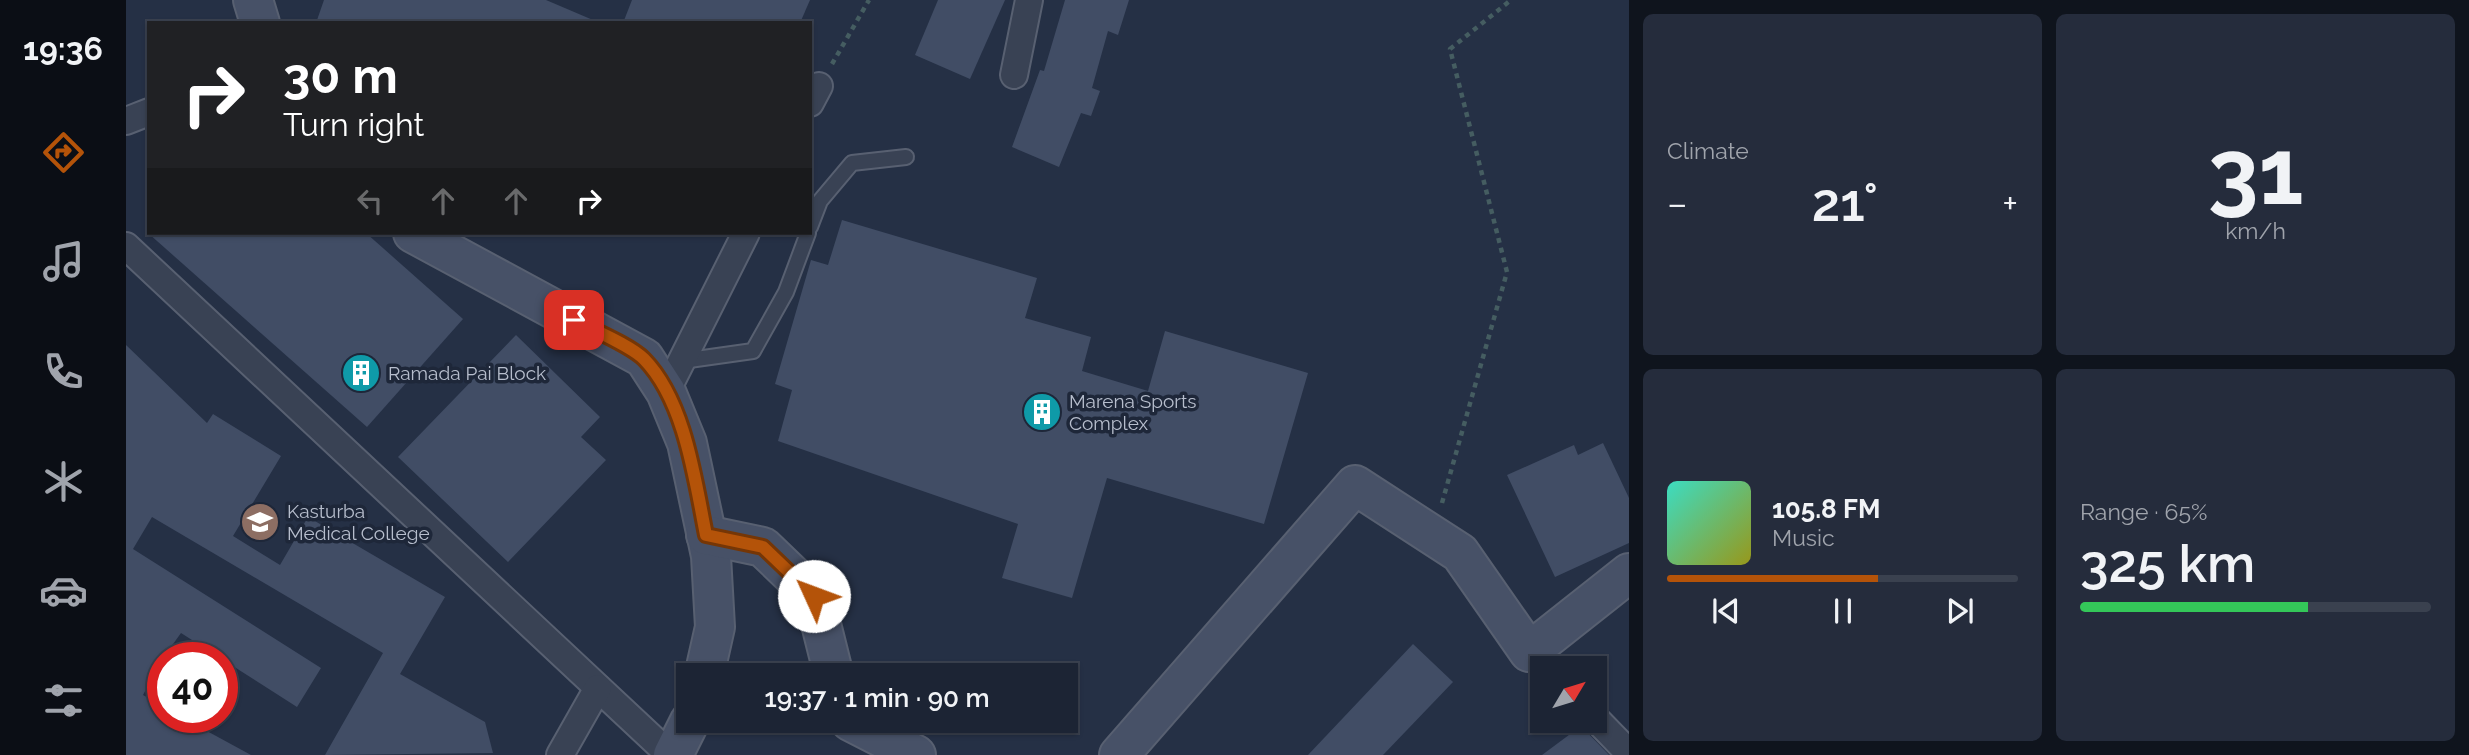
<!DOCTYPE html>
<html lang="en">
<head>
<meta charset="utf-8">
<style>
  :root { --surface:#1c2434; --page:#252c3c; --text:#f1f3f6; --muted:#a0a4ac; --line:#3a414f; --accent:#b45309 }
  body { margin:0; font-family:Raleway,sans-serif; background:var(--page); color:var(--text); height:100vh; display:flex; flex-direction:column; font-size:26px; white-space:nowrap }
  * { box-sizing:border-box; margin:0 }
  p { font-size:23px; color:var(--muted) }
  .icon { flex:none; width:38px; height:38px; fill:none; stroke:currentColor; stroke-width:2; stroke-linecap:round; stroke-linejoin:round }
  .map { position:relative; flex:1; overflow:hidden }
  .panel { display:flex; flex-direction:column; gap:14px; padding:14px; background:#0f141d; width:840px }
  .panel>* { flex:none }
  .hud { position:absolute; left:21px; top:21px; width:665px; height:214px; border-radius:0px; box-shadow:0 2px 5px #0004,0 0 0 2px var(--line); background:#202124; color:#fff; overflow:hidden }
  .needle { width:46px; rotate:52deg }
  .buttons { position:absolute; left:1404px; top:656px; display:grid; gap:14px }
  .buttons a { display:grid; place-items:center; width:77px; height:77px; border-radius:0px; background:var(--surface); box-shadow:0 2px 5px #0004,0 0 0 2px var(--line); font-size:35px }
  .speed { position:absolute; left:21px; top:642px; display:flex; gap:14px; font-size:35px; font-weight:700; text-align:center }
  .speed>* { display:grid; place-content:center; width:91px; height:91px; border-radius:50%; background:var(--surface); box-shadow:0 2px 5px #0004,0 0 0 2px var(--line); line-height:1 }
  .speed .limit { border:10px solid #d22; background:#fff; color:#111 }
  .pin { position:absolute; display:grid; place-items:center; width:60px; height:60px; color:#fff; margin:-30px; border-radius:14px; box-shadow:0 4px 10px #0006 }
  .me { position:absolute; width:77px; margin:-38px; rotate:313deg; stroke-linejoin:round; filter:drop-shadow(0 0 5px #0008) }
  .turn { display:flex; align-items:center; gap:24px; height:147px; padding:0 21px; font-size:32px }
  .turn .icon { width:91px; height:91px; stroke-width:2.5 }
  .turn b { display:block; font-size:49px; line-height:60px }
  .lanes { display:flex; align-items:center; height:66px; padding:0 21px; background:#0003; justify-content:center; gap:35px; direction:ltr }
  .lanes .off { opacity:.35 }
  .big { font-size:52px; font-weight:600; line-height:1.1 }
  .panel .tile { flex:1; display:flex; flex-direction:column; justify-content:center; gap:10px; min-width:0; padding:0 24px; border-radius:10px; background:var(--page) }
  .panel .dial { align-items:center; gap:0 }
  .dial b { font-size:91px; line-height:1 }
  .song { display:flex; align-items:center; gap:21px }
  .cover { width:84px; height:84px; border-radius:10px; background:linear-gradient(135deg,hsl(170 70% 55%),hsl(60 70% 35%)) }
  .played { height:7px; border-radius:4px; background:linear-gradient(90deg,var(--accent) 60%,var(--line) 60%) }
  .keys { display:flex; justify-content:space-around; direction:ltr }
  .heat { display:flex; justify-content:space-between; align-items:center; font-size:38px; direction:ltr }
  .charge { height:10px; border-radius:5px; background:linear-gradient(90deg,#34c759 65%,var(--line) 0) }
  .panel .tiles { flex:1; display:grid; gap:14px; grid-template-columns:repeat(2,1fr) }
  .trip { position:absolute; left:550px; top:663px; width:402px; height:70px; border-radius:0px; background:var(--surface); box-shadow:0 2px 5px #0004,0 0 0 2px var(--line); font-weight:600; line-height:70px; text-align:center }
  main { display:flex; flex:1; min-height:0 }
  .menu { display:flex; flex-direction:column; width:126px; justify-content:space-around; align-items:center; background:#0b0e15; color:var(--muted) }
  .menu .icon { width:49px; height:49px }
  .menu .current { color:var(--accent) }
  .menu b { font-size:32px; color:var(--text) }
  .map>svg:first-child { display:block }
  .building { fill:#414d65 }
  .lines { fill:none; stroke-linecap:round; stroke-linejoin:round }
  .lane-casing { stroke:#586071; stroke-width:18 }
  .street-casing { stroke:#586071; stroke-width:30 }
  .secondary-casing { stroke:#586071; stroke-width:42 }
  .path { stroke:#455d61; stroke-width:4.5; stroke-dasharray:5 5; stroke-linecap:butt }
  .lane { stroke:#394254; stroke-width:14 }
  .street { stroke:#394254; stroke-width:26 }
  .secondary { stroke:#475167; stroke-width:38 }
  .route-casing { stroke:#753606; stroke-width:18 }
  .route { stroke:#b45309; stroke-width:12 }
  .labels { text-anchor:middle; stroke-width:7; stroke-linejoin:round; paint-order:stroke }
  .poi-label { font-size:19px; fill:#b7becd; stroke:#1e2739; text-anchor:start }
</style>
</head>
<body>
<main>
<nav class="menu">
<b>19:36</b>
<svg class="icon current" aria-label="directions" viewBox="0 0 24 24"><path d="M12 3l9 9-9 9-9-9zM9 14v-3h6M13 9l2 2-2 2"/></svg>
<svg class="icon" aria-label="music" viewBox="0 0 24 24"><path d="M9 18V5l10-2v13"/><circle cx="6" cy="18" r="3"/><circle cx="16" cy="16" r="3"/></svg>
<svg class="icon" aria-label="phone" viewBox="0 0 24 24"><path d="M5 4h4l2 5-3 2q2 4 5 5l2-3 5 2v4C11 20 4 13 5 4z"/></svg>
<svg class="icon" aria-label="climate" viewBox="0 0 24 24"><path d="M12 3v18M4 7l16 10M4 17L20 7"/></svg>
<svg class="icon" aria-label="car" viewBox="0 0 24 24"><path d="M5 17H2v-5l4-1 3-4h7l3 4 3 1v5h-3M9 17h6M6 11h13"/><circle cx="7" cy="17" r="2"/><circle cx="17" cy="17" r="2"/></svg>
<svg class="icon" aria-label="filters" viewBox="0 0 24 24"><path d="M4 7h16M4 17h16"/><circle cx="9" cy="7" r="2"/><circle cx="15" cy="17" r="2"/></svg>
</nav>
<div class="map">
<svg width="1503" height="755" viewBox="0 0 1503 755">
  <rect width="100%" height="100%" fill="#253045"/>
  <g class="building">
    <path d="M198,0H420L474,23H190Z"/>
    <path d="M506,0H684L674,23H497Z"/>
    <path d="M812,0H879L844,79L789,55Z"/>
    <path d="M939,0H1003L992,35L982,31L966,88L974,91L965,116L955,113L933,167L886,147L914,70L918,71Z"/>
    <path d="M716,220L911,278L899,318L965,337L956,371L1022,391L1039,331L1182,373L1138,524L981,478L946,598L876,578L892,524L652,441L666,390L649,384L685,260L702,265Z"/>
    <path d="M22,233H240L337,319L241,427Z"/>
    <path d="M390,335L474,417L455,437L480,460L382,562L272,457Z"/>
    <path d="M0,345L81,423L87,414L155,456L107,536L154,565L182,517L319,597L274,674L359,722L367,753L199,755L257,653L26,517L7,549L195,668L171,707L55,633L37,658L17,695L37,706V718H57L125,755H0Z"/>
    <path d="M1477,443L1503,498V543L1429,577L1381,475L1448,445L1452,455Z"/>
    <path d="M1287,644L1327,682L1257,755H1182Z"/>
    <path d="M1455,726L1483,755H1416Z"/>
  </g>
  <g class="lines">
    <defs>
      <g id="lane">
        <path d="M684,227L694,201L726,163L780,157"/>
        <path d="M556,361L627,351L660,292L682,233"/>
      </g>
      <g id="street">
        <path d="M888,75L903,0"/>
        <path d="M684,103L693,86"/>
        <path d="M0,121L23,112"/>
        <path d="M0,246L544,755"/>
        <path d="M540,392L620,233"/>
        <path d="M1468,717L1503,753"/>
        <path d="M434,755L472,688"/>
      </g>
      <g id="secondary">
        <path d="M127,0L134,23"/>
        <path d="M287,233L518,358L540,392L561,443L585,556L589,627L578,676"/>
        <path d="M580,535L637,547L688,596L708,676"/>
        <path d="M724,721L790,755"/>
        <path d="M547,755L564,721"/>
        <path d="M993,755L1229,485L1334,553L1403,652L1503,573"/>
      </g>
    </defs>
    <use href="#lane" class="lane-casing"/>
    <use href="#street" class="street-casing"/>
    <use href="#secondary" class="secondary-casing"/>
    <g class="path">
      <path d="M706,64L743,0"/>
      <path d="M1316,503L1381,272L1324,49L1385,0"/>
    </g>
    <use href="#lane" class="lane"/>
    <use href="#street" class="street"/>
    <use href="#secondary" class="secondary"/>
  </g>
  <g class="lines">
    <defs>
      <path id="route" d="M448,320C467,330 504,345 518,359C559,401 569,480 580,535L637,547L688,596"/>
    </defs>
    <use href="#route" class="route-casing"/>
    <use href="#route" class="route"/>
  </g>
  <defs>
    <symbol id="building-disc" viewBox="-11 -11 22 22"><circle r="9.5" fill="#0f9aa8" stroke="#1e2739"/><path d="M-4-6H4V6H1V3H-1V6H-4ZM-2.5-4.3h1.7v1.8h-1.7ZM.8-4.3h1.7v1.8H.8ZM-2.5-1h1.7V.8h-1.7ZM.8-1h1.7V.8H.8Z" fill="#fff"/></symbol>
    <symbol id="university-disc" viewBox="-11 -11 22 22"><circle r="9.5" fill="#8d6e63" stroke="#1e2739"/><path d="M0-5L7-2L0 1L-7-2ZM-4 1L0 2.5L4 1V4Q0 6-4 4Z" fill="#fff"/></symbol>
  </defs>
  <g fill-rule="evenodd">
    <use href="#building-disc" x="213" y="351" width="44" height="44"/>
    <use href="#building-disc" x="894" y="390" width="44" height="44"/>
    <use href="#university-disc" x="112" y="500" width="44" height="44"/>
  </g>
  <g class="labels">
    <g class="poi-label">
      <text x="262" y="380">Ramada Pai Block</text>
      <text x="943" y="408">Marena Sports<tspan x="943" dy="22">Complex</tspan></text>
      <text x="161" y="518">Kasturba<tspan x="161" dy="22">Medical College</tspan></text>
    </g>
  </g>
</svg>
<div class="buttons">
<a><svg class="needle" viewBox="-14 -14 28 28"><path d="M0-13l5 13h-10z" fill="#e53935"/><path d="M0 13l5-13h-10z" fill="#a0a4ac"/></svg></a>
</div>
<div class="speed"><div class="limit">40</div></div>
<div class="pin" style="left:448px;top:320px;background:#d93025"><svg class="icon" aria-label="arrive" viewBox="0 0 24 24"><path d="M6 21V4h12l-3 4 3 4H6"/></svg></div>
<svg class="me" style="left:688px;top:596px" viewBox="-20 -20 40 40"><circle r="19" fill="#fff"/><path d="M0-13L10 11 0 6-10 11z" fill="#b45309"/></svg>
<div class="trip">19:37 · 1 min · 90 m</div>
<div class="hud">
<div class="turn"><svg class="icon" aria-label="right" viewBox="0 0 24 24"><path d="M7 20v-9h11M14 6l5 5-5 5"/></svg><div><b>30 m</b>Turn right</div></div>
<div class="lanes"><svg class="icon off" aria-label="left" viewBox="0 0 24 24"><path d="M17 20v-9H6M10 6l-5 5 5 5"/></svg><svg class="icon off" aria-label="ahead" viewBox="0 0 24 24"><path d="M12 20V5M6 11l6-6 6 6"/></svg><svg class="icon off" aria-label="ahead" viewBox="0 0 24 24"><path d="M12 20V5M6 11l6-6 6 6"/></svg><svg class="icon" aria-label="right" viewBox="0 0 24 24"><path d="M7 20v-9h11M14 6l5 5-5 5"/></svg></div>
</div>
</div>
<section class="panel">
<div class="tiles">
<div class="tile"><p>Climate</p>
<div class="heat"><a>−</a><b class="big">21°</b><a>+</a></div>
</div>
<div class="tile dial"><b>31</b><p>km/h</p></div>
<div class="tile">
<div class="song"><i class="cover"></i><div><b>105.8 FM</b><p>Music</p></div></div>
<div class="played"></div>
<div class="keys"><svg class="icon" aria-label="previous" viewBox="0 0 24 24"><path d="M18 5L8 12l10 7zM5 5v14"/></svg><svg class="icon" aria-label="pause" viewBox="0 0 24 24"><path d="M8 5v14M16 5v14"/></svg><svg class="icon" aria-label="next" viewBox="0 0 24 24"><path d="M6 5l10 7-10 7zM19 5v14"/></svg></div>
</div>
<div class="tile"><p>Range · 65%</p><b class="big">325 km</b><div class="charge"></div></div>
</div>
</section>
</main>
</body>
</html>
